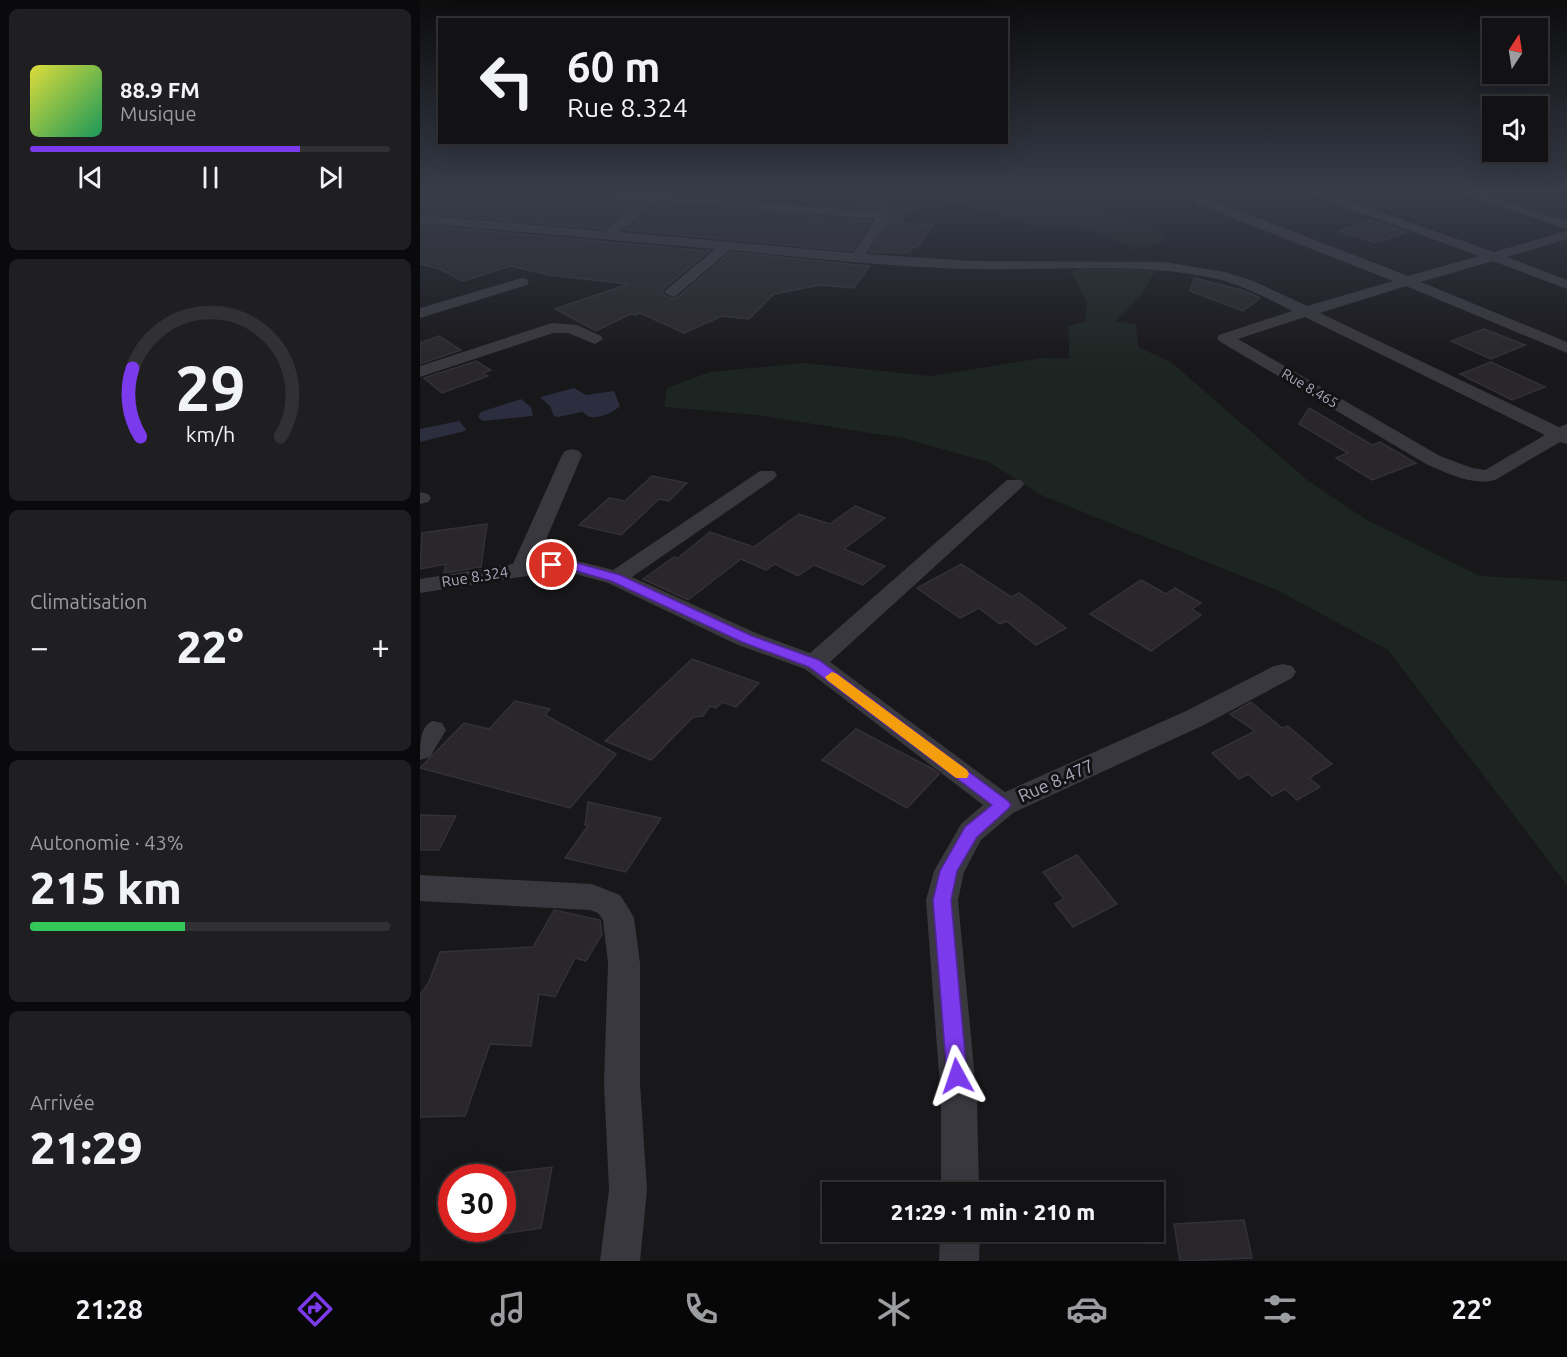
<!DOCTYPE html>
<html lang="fr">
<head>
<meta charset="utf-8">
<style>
  :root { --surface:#121114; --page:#1f1f22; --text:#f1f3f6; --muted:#9c9da0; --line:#313134; --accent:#7c3aed }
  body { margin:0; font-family:Ubuntu,sans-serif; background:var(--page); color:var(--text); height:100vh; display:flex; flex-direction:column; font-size:22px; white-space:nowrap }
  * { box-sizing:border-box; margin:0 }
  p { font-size:20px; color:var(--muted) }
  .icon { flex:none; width:33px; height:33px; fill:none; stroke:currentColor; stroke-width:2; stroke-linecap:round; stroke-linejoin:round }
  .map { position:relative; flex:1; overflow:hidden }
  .sheet { display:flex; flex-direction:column; gap:9px; padding:9px; background:#0a090b; width:420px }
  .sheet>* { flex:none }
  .hud { position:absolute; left:18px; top:18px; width:570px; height:126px; border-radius:0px; box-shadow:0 6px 24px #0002,0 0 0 2px var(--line); background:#121114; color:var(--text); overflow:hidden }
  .needle { width:39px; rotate:12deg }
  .tools { position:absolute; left:1062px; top:18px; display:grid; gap:12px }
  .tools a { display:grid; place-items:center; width:66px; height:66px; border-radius:0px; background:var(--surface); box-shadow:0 6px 24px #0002,0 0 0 2px var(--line); font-size:30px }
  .speed { position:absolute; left:18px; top:1164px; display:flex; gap:12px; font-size:30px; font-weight:700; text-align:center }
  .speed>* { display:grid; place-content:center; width:78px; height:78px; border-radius:50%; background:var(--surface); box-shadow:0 6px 24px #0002,0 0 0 2px var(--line); line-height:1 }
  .speed .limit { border:9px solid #d22; background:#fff; color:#111 }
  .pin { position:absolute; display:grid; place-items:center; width:51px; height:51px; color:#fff; margin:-26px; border:3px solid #fff; border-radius:50%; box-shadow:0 2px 6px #0007 }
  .me { position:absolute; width:66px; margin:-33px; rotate:355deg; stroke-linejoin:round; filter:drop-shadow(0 0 4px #0008) }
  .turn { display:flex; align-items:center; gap:21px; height:126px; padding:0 30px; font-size:27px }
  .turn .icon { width:78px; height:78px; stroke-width:2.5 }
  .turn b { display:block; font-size:42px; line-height:51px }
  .big { font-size:45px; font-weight:800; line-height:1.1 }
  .sheet .widget { flex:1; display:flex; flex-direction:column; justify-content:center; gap:9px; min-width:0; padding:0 21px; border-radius:9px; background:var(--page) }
  .sheet .dial { align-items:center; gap:0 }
  .dial svg { height:156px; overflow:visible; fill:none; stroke:var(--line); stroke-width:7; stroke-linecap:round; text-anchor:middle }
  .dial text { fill:var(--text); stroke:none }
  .song { display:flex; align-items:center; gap:18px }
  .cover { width:72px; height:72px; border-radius:9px; background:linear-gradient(135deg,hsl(60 70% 55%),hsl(150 70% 35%)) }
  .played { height:6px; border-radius:3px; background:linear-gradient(90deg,var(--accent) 75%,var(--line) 75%) }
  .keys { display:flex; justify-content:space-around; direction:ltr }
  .heat { display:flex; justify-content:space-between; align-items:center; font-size:33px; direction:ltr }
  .charge { height:9px; border-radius:4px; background:linear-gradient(90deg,#34c759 43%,var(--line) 0) }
  .trip { position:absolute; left:402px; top:1182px; width:342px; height:60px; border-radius:0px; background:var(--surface); box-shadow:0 6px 24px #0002,0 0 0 2px var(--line); font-weight:800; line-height:60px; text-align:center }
  .tabs { display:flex; height:96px; justify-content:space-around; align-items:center; background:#070708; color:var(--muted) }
  .tabs .icon { width:42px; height:42px }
  .tabs .on { color:var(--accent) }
  .tabs b { font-size:27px; color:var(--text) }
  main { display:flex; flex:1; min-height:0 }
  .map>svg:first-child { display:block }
  .green { fill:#1d2522 }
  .water { fill:#2c2e3f }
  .building { fill:#29272b; stroke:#333136; stroke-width:1.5 }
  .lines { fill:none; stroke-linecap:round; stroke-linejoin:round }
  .street { fill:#3a383f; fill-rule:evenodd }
  .route { fill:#7c3aed; stroke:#51269a; stroke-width:1.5 }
  .slow { fill:#f59e0b }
  .labels { text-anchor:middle; stroke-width:6; stroke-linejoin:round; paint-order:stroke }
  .far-street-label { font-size:14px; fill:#aba8bb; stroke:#131215 }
  .street-label { font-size:15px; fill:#aba8bb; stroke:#131215 }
  .near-street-label { font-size:18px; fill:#aba8bb; stroke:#131215 }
</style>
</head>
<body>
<main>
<section class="sheet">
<div class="widget">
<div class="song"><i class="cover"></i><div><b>88.9 FM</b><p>Musique</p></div></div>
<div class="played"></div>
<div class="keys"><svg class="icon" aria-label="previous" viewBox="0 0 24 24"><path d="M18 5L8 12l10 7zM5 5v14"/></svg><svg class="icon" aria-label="pause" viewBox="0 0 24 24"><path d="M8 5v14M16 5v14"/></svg><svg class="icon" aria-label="next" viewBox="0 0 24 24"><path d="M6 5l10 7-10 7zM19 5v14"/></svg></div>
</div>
<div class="widget dial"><svg viewBox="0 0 100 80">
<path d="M14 69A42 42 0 1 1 86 69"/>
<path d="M14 69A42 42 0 0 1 10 34" stroke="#7c3aed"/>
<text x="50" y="56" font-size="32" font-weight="700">29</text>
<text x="50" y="72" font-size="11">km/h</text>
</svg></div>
<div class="widget"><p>Climatisation</p>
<div class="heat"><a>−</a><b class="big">22°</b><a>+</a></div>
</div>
<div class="widget"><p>Autonomie · 43%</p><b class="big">215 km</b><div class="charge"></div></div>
<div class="widget"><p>Arrivée</p><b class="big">21:29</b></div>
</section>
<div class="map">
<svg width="1147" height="1261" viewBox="0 0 1147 1261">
  <rect width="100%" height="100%" fill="#18171a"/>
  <g class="green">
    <path d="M506,190H628L705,217L745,234L744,241L714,249L677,231L612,225L565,211L529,203Z"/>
    <path d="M659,268L722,269L735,271L721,295L696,321L716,325L718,347L751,362L887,480L947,520L1060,576L1147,581V885L968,650L859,591L621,495L569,462L482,438L338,415L244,407L247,388L290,372L383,363L511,376L623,358L649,359V326L665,322L667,302L651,272Z"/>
  </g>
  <g class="water">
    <path d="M154,388L166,395L194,391L200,406C194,412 179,419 170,417C167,416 165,413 162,412L138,417L134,416L130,406L120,397Z"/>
    <path d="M101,399L111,407L113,416L63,421L58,417L61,412Z"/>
    <path d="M39,421L46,429L45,431L0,442V429Z"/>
  </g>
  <g class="building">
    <path d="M31,190L41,194L48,190L106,195L102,196L216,203L183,229L0,213V201L19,191Z"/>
    <path d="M236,190H349L338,200L234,192Z"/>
    <path d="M443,194L469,195L463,206L493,209L480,223L514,225L497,247H493L489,253L450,252L471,218L466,211L435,208Z"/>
    <path d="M237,204L451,221L432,251L205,230Z"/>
    <path d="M951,220L986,232L956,243L919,231Z"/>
    <path d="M0,225L289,251L242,290L243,294L251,299L258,297L311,252L449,266L434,288L400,285L354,294L329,319L302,316L264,333L220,313L216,315L210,314L176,331L135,309L209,284L129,275L91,266L43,281L20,269L0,264Z"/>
    <path d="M774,278L825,291L840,298L823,311L770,291Z"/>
    <path d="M1064,329L1105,345L1071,359L1031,341Z"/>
    <path d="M19,336L41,350L0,364V343Z"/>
    <path d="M56,361L71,370L63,373L68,376L22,393L4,378Z"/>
    <path d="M1071,362L1125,387L1092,400L1040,374Z"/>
    <path d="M889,408L952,445L960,442L996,463L952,480L916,458L928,453L879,424Z"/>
    <path d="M232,476L267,483L249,501L239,499L201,535L159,525L189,498L205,501Z"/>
    <path d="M435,506L465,518L424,549L465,566L443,585L394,565L378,576L355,564L346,570L321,559L268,600L223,579L254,557L258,558L290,532L334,547L379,514L410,524Z"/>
    <path d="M67,524L61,567L24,573L26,564L0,569L2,533Z"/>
    <path d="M541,564L591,597L599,593L646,628L616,645L586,621L580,624L559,608L540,618L497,588Z"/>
    <path d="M721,580L746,594L755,588L781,603L772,609L781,615L731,651L670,614Z"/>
    <path d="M272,659L339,683L316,707L302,702L296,708L290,706L283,716L273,717L231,760L185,741Z"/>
    <path d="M95,701L130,709L125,715L196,754L150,808L0,768L44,723L69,729Z"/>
    <path d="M831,702L862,728L868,726L912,764L889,778L900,787L877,800L865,789L852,796L828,774L819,779L792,753L835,731L810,714Z"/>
    <path d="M436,729L513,769L519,774L487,808L402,760Z"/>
    <path d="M168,802L241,818L206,872L145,858L168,826L165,825Z"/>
    <path d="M0,815L36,816L19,850H0Z"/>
    <path d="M657,855L697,904L653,927L635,904L644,899L623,872Z"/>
    <path d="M134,910L180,920L182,934L166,961L155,958L135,997L119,994L111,1046L70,1044L45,1116L0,1117V995L9,982L20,952L113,947Z"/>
    <path d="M132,1167L121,1228L82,1234V1173Z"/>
    <path d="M824,1220L832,1258L760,1261L754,1224Z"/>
  </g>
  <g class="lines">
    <g class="street">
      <path d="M118,190H178L461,212L466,213L469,219L446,254L551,261L745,262L805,272L833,281L887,306L973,281L777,204L776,201L777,198H787L988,276L1059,256L879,190H898L1074,252L1147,231V239L1087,257L1147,280V289L1073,261L1001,282L1147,342V353L986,286L900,313L1139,427L1147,424V444L1140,442L1075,480C1051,486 1027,473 1006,464L799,341L797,338L799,335L872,311C848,299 823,285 797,279C720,261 630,271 551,269C471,267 390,258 310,250L257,295L252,297L244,292L247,289L295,249L0,223V215L184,231L222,201L124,194ZM236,202L455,219L433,253L199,232ZM885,317L1125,435L1065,470L1052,468L1020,456L818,339Z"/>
      <path d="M1030,190H1050L1147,221V229Z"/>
      <path d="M102,278L107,279L109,282L107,285L0,318V308Z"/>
      <path d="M132,323L157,325L181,336L183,339L175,344L148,333H133L0,377V366Z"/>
      <path d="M152,449L159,451L162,455L117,561C144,556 166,563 193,570L340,471H354L357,475L354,479L212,577L336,633L390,653L587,480H601L604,484L601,488L410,662L585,792L766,711L854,666L863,664L872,666L876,672L872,678L784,725L593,813L561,840L544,872L538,900L557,1100L559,1192H521V1100L506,900L514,871L541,824L563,805L385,669L318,645L188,583L152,573L132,572L0,593V579L93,564L142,455L145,451Z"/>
      <path d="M0,492L8,494L11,498L8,502L0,504Z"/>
      <path d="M13,721L22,723L26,730L10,757L0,760C0,743 0,726 13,721Z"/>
      <path d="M0,875L172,884L200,895L209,909L214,918L220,963V1083L227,1190L220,1261H180L189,1190L184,1083L188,963L183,920L178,913L170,910L0,901Z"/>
      <path d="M520,1232H560L559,1261H519Z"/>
    </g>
  </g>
  <linearGradient id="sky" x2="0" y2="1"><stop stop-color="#0d0d0e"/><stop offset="0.52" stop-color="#373c49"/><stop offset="1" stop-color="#373c49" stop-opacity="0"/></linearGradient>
  <rect width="1147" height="367" fill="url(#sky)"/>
  <path class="route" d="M132,561L153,562L200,575L332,636L399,660L588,801L591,805L588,809L557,837L537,871L531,900L547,1076L544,1083L537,1085L530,1083L527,1076L513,900L520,871L545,827L572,805L389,667L322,642L191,581L153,570L128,568L126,565Z"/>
  <path class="slow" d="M412,672L417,674L547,770L549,774L547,778H536L407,680L405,677Z"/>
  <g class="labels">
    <g class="far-street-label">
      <text transform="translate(890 388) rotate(31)" y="5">Rue 8.465</text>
    </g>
    <g class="street-label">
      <text transform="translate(55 577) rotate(-9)" y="5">Rue 8.324</text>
    </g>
    <g class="near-street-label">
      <text transform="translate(636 781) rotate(-24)" y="6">Rue 8.477</text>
    </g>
  </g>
</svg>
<div class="tools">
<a><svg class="needle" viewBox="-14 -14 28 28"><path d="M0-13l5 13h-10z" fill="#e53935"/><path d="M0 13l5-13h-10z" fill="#9c9da0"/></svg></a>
<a><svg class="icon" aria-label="sound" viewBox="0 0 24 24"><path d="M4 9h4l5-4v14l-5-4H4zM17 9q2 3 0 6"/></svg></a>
</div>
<div class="speed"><div class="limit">30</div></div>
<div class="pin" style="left:132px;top:565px;background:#d93025"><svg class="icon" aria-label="arrive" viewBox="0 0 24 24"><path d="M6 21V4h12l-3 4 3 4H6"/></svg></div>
<svg class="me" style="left:537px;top:1076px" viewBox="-20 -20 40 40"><path d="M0-17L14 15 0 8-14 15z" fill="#7c3aed" stroke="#fff" stroke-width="4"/></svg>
<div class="trip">21:29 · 1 min · 210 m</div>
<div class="hud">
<div class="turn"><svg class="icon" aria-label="left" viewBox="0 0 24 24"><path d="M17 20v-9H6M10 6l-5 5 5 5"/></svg><div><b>60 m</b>Rue 8.324</div></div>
</div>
</div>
</main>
<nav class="tabs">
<b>21:28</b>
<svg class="icon on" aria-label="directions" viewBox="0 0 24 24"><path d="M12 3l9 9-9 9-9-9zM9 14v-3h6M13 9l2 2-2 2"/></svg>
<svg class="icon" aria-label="music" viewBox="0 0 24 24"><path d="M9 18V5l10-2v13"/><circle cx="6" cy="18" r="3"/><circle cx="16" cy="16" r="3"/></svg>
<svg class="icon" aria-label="phone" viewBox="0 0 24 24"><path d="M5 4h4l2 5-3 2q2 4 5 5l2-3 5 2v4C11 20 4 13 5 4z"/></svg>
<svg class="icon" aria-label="climate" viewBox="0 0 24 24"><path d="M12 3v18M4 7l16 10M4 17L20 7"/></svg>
<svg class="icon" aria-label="car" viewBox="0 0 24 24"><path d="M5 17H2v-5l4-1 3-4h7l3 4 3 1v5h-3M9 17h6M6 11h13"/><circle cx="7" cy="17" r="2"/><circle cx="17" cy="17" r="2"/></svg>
<svg class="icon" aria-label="filters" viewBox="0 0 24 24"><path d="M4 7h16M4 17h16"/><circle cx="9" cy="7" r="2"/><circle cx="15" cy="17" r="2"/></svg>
<b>22°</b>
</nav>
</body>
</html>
